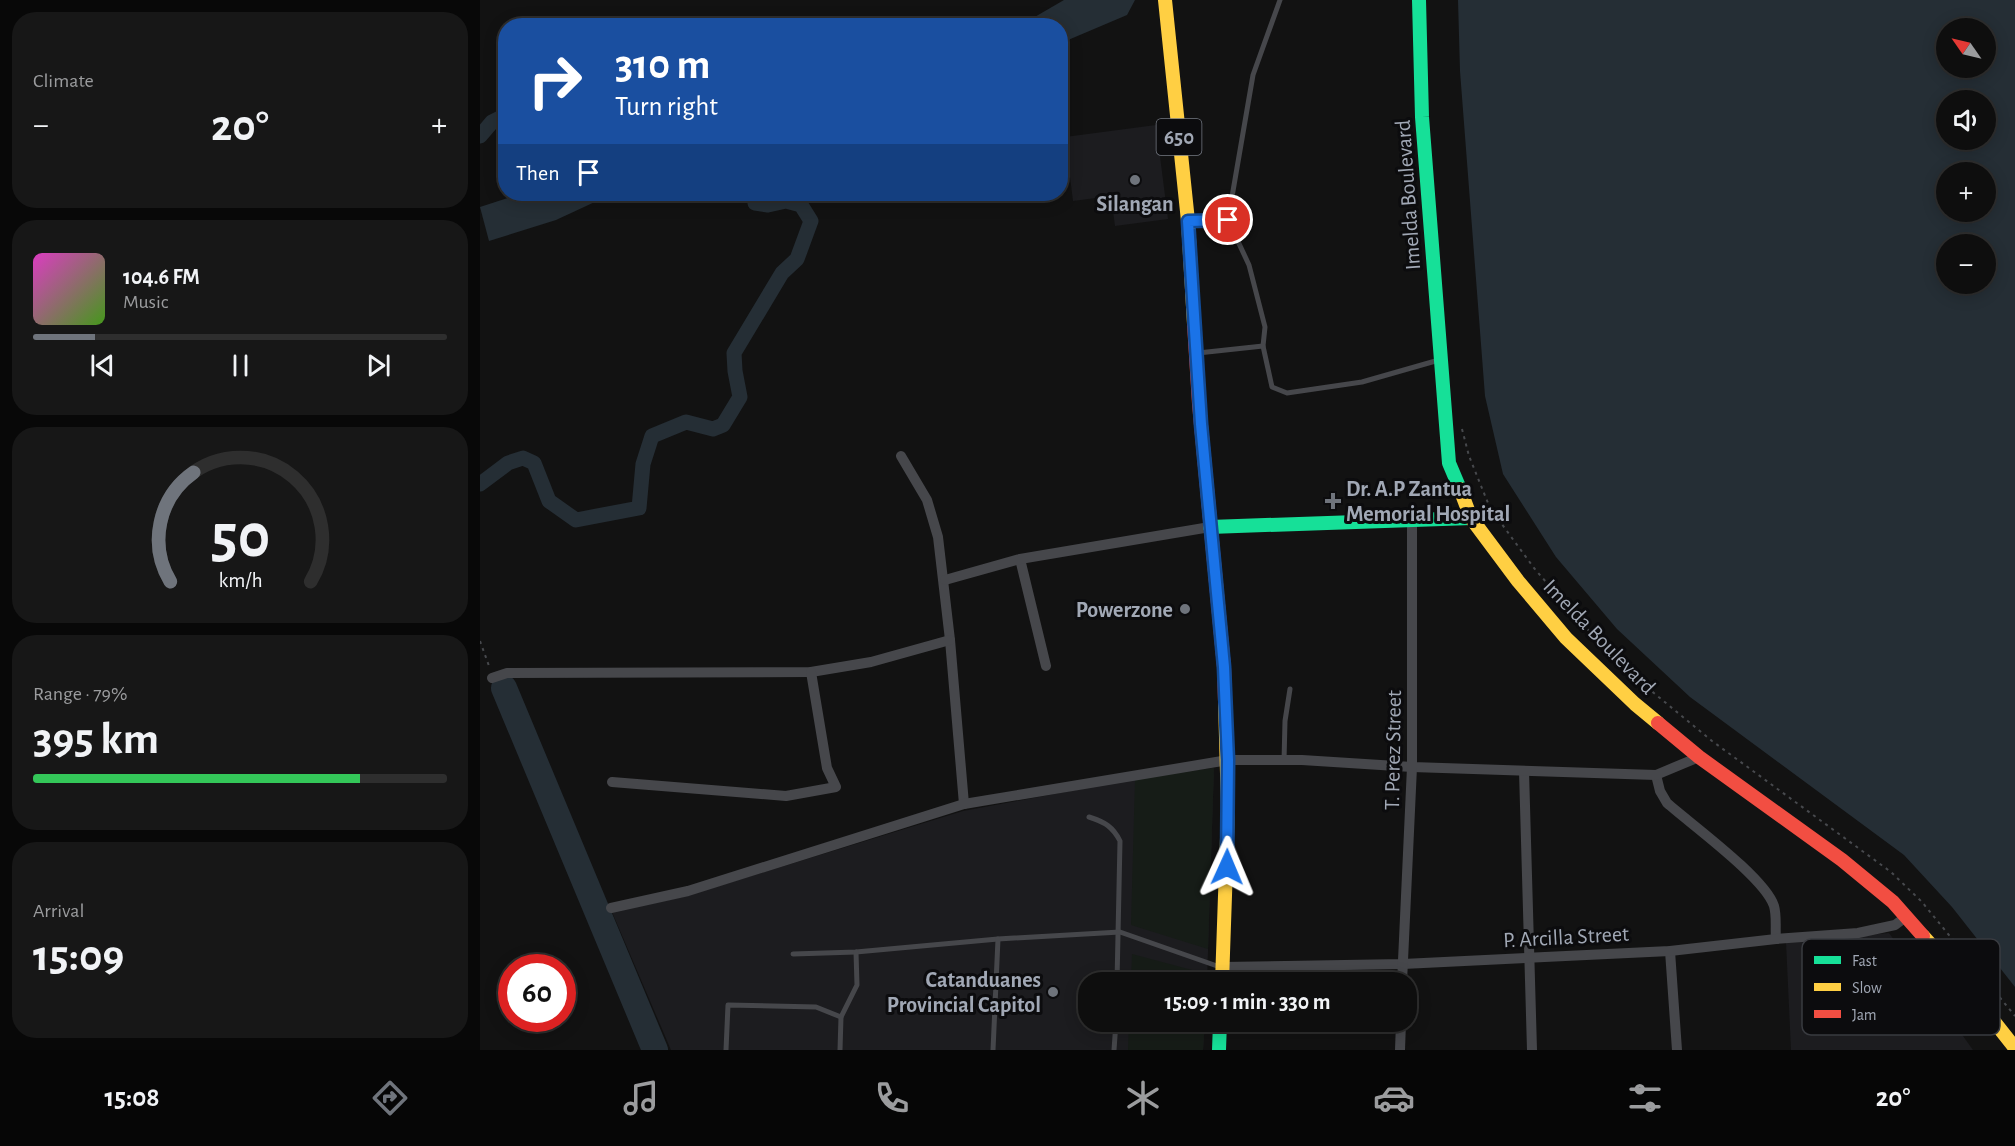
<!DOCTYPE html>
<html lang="en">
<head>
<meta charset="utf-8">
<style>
  :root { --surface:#0e0e0e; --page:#171717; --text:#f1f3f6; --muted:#9b9c9e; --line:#2e2e2e; --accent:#6f747c }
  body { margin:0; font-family:"Alegreya Sans",sans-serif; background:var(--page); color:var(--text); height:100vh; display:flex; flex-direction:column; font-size:22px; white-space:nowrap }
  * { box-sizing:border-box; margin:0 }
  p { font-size:20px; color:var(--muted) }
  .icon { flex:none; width:33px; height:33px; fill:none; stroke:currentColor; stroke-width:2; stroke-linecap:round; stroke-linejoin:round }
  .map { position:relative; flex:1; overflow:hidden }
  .details { display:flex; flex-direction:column; gap:12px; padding:12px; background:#080808; width:480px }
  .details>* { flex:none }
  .guide { position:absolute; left:18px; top:18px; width:570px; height:183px; border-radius:24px; box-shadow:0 3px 15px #0003,0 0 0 2px var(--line); background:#1a4fa0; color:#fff; overflow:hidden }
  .needle { width:39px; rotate:304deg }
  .controls { position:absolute; left:1456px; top:18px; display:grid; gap:12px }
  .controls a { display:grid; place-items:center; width:60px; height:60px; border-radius:50%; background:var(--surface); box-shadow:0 3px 15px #0003,0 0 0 2px var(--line); font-size:30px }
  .speed { position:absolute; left:18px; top:954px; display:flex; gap:12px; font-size:30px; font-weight:700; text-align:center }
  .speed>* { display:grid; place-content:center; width:78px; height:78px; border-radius:50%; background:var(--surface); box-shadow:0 3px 15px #0003,0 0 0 2px var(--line); line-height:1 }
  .speed .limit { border:9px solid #d22; background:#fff; color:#111 }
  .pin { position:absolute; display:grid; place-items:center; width:51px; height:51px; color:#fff; margin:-26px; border:3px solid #fff; border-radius:50%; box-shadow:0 2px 6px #0007 }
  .me { position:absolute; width:66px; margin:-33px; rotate:1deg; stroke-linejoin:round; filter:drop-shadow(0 0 4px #0008) }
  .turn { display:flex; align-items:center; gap:21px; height:126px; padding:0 18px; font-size:27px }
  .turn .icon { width:78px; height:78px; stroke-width:2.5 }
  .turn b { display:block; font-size:42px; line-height:51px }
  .then { display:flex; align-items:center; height:57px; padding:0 18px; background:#0003; gap:12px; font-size:22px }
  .big { font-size:45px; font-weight:600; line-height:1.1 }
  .details .tile { flex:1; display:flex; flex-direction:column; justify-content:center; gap:9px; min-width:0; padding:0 21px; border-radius:24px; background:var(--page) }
  .details .dial { align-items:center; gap:0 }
  .dial svg { height:156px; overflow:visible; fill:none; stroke:var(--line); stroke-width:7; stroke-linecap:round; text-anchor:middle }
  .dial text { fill:var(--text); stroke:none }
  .song { display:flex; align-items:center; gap:18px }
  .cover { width:72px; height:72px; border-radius:9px; background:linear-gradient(135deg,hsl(310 70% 55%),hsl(100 70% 35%)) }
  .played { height:6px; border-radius:3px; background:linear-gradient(90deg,var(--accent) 15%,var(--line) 15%) }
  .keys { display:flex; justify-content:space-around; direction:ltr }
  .heat { display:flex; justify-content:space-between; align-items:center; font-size:33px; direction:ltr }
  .charge { height:9px; border-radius:4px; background:linear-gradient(90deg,#34c759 79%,var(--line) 0) }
  .trip { position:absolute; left:598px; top:972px; width:339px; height:60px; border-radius:24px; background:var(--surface); box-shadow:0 3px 15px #0003,0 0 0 2px var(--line); font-weight:600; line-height:60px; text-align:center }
  .tab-bar { display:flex; height:96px; justify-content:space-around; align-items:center; background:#060606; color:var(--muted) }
  .tab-bar .icon { width:42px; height:42px }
  .tab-bar .selected { color:var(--accent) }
  .tab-bar b { font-size:27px; color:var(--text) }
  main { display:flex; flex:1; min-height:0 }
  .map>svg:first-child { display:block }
  .built { fill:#1c1c1f }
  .green { fill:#161c17 }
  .water { fill:#252e35; fill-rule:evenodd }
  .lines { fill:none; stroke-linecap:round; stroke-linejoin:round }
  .canal { stroke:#252e35; stroke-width:15 }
  .river { stroke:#252e35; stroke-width:26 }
  .path { stroke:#47494d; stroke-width:2; stroke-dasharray:3 4.5; stroke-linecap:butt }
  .lane { stroke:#46474b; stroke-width:5 }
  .street { stroke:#46474b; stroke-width:10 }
  .fast { stroke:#16e098; stroke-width:14 }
  .slow { stroke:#ffcf43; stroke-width:14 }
  .jam { stroke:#f24e42; stroke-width:14 }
  .route-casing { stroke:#114b97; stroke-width:15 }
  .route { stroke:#1a73e8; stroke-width:10 }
  .poi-dot { fill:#6f747c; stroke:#0c0c0e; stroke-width:2 }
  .labels { text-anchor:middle; stroke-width:6; stroke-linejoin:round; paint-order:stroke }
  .shield { fill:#0c0c0e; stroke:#747983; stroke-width:1.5 }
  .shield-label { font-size:21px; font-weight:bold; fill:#a1a8b5 }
  .street-label { font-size:22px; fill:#a1a8b5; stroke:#0c0c0e }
  .poi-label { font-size:22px; font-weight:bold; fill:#a1a8b5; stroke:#0c0c0e; text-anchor:end }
  .key { fill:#0c0c0e; stroke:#393b40; stroke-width:1.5 }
  .key-label { font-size:16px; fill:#a1a8b5 }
</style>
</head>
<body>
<main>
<section class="details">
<div class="tile"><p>Climate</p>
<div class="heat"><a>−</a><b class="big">20°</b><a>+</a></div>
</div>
<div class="tile">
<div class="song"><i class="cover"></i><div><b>104.6 FM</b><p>Music</p></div></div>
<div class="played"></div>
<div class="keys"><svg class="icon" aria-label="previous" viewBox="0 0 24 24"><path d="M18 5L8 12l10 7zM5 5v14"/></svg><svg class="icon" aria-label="pause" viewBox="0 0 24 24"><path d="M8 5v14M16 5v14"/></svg><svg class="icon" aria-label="next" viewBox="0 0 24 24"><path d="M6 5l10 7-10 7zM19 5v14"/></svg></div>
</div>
<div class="tile dial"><svg viewBox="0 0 100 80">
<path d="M14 69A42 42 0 1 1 86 69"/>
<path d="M14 69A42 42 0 0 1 26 13" stroke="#6f747c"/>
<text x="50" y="56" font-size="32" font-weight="700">50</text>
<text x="50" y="72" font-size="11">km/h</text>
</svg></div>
<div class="tile"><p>Range · 79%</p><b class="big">395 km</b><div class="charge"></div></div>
<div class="tile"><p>Arrival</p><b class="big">15:09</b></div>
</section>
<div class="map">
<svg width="1535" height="1050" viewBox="0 0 1535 1050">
  <rect width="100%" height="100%" fill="#121212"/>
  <g class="built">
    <path d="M676,125L688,219L635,226L631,196L593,201L585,137Z"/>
    <path d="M734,768L727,982H609V1022H725L723,1050H191L132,912L203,897L483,811L655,779Z"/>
    <path d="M1409,933L1493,1050H1311L1306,942Z"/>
  </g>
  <g class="green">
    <path d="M734,768L728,949L651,925L655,779Z"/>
    <path d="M652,954L727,974V982H651Z"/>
    <path d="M649,1022H725L723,1050H648Z"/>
  </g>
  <g class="water">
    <path d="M584,0H655L647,15L581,43L580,26L541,25Z"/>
    <path d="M978,0H1535V987L1472,907L1424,855L1210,697L1137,629L1076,557L1023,474L1005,396L980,71ZM1467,28H1506V68H1467ZM1467,100H1506V140H1467ZM1467,172H1506V212H1467ZM1467,244H1506V284H1467Z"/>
    <path d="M40,194H132L76,220L9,241L0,207Z"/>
  </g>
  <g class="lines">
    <g class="canal">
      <path d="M0,136L12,122L26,115"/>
      <path d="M0,484L28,463L43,458L54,463L69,501L96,520L159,508L163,464L172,436L206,422L233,429L243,425L260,397L255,371L254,353L302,273L317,259L331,221L321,205L306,201L288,205L275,203L274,194"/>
    </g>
    <path class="river" d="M24,688L175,1050"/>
    <g class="path">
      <path d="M982,429L989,456L1010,508L1054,568L1102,624L1169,689L1232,741L1411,872L1442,902L1535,1016"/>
      <path d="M0,641L9,666"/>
    </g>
    <g class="lane">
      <path d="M748,220L769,265L785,327L783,346L792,387L807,393L882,382L959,360"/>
      <path d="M709,221L748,220L773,75L800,0"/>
      <path d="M718,353L783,346"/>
      <path d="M804,761L805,721L810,689"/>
      <path d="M609,817C625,822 633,827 640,841L637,982"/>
      <path d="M313,954L376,952L518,939L640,932L740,967"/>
      <path d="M246,1050L248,1005L336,1007L361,1017"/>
      <path d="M360,1050L361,1017L377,985L376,952"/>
      <path d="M513,1050L518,939"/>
      <path d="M634,1050L636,1022"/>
    </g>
    <g class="street">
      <path d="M421,456L447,500L458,537L470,640L484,804"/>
      <path d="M540,559L566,666"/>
      <path d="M465,580L540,559L730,527"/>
      <path d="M12,678L27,673L331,672L391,662L470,640"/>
      <path d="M1044,771L1052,1050"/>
      <path d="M1176,775L1180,791L1187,803C1212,825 1285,878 1294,906C1297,916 1295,929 1296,939"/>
      <path d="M132,782L306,796L356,787L347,768L331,672"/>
      <path d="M131,908L208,891L484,804L748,760H822L932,767L1176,775L1219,757"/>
      <path d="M1190,951L1197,1050"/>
      <path d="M742,967L923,964L1190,951L1296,939L1378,933L1415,925L1427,916"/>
      <path d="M922,982L932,767V519"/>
      <path d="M920,1050L921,1022"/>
    </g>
    <g class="fast">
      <path d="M939,0L942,117L969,463L980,489"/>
      <path d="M730,527L991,518"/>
      <path d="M739,1050L740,1022"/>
    </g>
    <g class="slow">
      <path d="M685,0L708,221L714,324"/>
      <path d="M980,489L991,518L1038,581L1086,638L1155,704L1178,723"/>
      <path d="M1443,936L1471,967L1535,1048"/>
      <path d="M742,982L748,809L745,702"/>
    </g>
    <g class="jam">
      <path d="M714,324L719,404L744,667L745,702"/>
      <path d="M1178,723L1219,757L1362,860L1413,902L1443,936"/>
    </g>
  </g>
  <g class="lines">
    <defs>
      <path id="route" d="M747,867L748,760L744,667L721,424L708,221L748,220"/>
    </defs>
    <use href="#route" class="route-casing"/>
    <use href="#route" class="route"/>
  </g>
  <g class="poi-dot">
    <circle cx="655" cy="180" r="6"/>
    <path d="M850 492h6v6h6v6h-6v6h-6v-6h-6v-6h6z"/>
    <circle cx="705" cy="609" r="6"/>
    <circle cx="573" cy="992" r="6"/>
  </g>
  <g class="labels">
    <rect class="shield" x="676.5" y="119" width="45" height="36" rx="4.5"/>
    <g class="shield-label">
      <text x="699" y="144">650</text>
    </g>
    <g class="street-label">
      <text transform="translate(927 195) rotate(-94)" y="8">Imelda Boulevard</text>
      <text transform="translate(1120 636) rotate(46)" y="8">Imelda Boulevard</text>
      <text transform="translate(912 750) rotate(-89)" y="8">T. Perez Street</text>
      <text transform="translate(1086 936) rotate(-3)" y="8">P. Arcilla Street</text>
    </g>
    <g class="poi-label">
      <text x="655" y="211" text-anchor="middle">Silangan</text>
      <text x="866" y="496" text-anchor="start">Dr. A.P Zantua<tspan x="866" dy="25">Memorial Hospital</tspan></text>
      <text x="693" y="617">Powerzone</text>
      <text x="561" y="987">Catanduanes<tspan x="561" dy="25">Provincial Capitol</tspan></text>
    </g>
  </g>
  <rect x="1322" y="939" width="198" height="96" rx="9" class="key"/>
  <rect x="1334" y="956" width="27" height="8" fill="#16e098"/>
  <rect x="1334" y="983" width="27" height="8" fill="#ffcf43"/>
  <rect x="1334" y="1010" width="27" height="8" fill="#f24e42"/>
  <g class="key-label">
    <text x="1372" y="966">Fast</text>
    <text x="1372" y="993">Slow</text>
    <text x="1372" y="1020">Jam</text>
  </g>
</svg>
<div class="controls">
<a><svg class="needle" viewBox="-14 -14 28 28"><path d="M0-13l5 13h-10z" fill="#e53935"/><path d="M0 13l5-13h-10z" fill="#9b9c9e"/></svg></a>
<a><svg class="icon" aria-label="sound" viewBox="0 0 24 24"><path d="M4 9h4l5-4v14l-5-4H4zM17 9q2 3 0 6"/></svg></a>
<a>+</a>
<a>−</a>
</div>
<div class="speed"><div class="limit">60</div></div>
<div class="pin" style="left:748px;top:220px;background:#d93025"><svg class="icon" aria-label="arrive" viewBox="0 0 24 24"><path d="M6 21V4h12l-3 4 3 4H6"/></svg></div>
<svg class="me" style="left:747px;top:867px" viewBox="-20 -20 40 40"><path d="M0-17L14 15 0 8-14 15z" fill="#1a73e8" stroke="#fff" stroke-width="4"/></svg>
<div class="trip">15:09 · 1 min · 330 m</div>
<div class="guide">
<div class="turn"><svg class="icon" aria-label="right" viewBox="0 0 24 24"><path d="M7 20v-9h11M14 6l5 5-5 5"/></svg><div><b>310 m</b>Turn right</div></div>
<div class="then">Then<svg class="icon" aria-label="arrive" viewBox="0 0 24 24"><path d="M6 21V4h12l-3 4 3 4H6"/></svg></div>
</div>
</div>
</main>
<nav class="tab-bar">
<b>15:08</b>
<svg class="icon selected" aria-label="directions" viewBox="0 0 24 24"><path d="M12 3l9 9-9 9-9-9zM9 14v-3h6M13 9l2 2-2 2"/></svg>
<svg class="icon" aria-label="music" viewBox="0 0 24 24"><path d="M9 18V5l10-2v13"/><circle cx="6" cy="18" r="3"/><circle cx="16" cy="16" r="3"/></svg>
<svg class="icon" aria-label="phone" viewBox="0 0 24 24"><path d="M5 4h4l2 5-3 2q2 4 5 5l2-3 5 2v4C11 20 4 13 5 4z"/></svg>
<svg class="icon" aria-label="climate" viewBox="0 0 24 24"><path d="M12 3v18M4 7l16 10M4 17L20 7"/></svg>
<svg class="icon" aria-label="car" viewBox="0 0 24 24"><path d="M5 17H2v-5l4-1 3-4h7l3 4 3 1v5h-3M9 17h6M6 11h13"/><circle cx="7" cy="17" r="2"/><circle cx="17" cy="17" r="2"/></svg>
<svg class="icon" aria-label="filters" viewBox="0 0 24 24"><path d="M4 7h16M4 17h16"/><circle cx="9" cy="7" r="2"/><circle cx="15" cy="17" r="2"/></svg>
<b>20°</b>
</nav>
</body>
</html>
